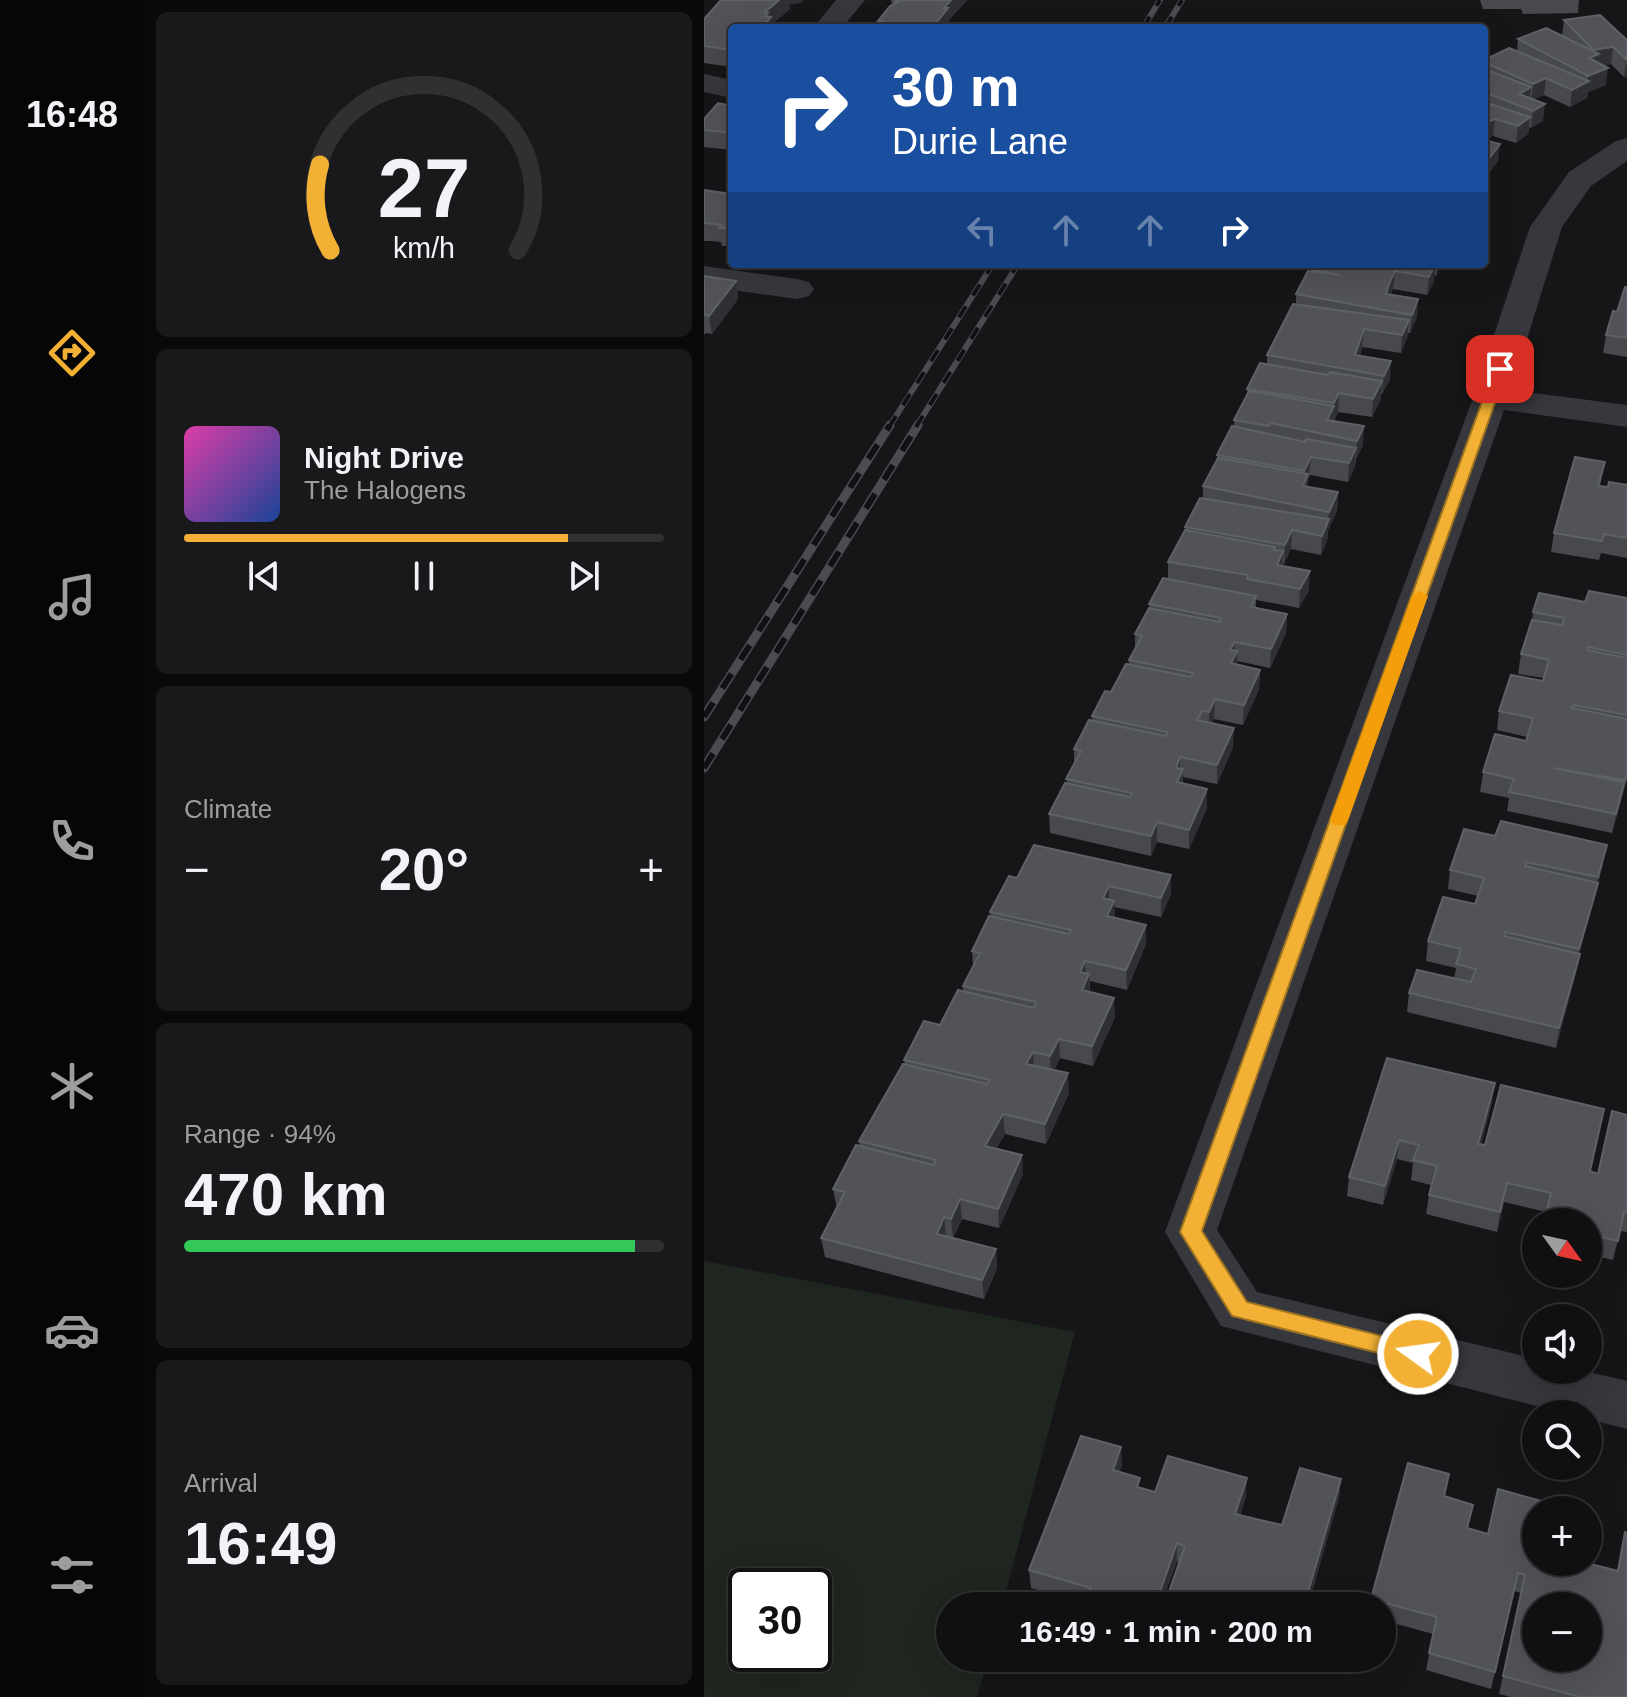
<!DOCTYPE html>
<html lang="en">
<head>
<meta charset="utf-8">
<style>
  :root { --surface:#101012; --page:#19191b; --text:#f1f3f6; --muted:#9c9d9f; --line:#303032; --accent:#f2b134 }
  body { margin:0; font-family:Arial,sans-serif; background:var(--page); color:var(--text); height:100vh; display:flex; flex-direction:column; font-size:30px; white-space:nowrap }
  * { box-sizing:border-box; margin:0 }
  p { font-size:26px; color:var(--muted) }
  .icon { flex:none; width:44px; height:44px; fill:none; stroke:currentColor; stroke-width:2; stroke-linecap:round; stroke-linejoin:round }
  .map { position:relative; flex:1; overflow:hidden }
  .drawer { display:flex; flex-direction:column; gap:12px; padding:12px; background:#09090a; width:560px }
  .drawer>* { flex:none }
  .top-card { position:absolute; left:24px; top:24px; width:760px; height:244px; border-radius:8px; box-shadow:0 8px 32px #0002,0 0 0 2px var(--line); background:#1a4fa0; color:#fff; overflow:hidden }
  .needle { width:52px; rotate:123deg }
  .controls { position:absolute; left:818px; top:1208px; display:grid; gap:16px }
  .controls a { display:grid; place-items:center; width:80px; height:80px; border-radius:50%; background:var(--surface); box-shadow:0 8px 32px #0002,0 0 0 2px var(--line); font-size:40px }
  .speed { position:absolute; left:24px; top:1568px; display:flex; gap:16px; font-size:40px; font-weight:700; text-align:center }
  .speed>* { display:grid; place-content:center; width:104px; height:104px; border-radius:50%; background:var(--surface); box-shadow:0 8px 32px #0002,0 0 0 2px var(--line); line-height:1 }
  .speed .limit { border:4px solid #111; border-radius:12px; background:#fff; color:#111 }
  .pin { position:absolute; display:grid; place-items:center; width:68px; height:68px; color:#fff; margin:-34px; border-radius:16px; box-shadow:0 4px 12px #0006 }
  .me { position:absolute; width:88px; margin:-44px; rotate:284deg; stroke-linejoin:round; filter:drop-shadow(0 0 6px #0008) }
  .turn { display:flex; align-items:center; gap:28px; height:168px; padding:0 32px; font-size:36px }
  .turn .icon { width:104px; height:104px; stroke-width:2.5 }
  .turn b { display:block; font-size:56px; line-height:68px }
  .lanes { display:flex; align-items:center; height:76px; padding:0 32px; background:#0003; justify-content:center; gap:40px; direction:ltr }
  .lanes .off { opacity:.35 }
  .big { font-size:60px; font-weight:800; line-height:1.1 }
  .drawer .card { flex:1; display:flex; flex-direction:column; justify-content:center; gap:12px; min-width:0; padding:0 28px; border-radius:12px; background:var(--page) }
  .drawer .dial { align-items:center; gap:0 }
  .dial svg { height:208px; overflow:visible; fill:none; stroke:var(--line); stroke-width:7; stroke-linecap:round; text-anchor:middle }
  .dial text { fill:var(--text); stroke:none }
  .song { display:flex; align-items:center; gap:24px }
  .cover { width:96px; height:96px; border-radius:12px; background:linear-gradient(135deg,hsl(320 70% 55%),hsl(220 70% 35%)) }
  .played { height:8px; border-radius:4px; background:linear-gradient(90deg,var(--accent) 80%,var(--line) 80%) }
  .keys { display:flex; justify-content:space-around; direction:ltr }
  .heat { display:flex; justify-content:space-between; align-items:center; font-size:44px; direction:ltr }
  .charge { height:12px; border-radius:6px; background:linear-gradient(90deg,#34c759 94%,var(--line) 0) }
  .trip { position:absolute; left:232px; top:1592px; width:460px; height:80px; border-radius:40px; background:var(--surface); box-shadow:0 8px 32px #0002,0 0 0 2px var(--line); font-weight:800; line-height:80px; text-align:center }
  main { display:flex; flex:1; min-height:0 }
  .tabs { display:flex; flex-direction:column; width:144px; justify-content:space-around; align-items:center; background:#060607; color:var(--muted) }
  .tabs .icon { width:56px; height:56px }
  .tabs .current { color:var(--accent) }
  .tabs b { font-size:36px; color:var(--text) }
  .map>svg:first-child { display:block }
  .green { fill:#1e261f; fill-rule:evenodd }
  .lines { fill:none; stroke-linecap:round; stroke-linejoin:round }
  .minor { fill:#37383d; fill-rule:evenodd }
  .rail-far1-casing { stroke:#4a4c52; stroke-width:6 }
  .rail-casing { stroke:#4a4c52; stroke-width:9 }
  .rail-far1 { stroke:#111113; stroke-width:4; stroke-dasharray:13; stroke-linecap:butt }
  .rail { stroke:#111113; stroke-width:6; stroke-dasharray:17; stroke-linecap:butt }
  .wall { fill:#47494d }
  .shaded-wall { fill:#2f3033 }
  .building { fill:#525359; stroke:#5f6168; stroke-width:2; fill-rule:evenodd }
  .route { fill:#f2b134; stroke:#9d7322; stroke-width:2 }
  .slow { fill:#f59e0b }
</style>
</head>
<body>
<main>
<nav class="tabs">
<b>16:48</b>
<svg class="icon current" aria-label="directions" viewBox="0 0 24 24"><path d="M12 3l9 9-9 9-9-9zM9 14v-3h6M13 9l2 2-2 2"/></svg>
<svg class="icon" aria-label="music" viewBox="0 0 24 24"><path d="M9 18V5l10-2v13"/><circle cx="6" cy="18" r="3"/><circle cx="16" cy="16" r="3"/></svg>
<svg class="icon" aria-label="phone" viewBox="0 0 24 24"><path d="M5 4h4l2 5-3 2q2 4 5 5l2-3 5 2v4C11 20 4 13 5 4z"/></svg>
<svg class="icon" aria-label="climate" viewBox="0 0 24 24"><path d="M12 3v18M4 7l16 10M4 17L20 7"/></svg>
<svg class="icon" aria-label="car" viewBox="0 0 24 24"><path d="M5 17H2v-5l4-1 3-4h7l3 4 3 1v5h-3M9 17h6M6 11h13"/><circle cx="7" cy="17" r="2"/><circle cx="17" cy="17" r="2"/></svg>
<svg class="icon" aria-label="filters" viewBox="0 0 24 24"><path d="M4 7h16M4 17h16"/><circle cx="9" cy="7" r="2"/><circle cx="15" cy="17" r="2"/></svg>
</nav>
<section class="drawer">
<div class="card dial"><svg viewBox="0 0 100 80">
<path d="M14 69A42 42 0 1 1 86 69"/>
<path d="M14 69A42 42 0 0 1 10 36" stroke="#f2b134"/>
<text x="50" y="56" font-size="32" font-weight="700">27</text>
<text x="50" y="72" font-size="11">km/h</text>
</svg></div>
<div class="card">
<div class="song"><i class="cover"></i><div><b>Night Drive</b><p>The Halogens</p></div></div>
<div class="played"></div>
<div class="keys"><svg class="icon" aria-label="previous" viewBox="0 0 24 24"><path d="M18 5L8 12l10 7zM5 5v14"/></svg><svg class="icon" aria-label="pause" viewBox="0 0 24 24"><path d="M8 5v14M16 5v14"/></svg><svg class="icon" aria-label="next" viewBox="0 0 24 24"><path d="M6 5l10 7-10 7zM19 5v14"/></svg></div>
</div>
<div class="card"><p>Climate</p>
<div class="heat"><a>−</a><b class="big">20°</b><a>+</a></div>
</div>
<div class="card"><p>Range · 94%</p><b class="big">470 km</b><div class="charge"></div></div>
<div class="card"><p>Arrival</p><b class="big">16:49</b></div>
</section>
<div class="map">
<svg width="923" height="1697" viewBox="0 0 923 1697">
  <rect width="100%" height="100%" fill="#161618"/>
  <path class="green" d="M0,1261L371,1332L298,1606H246V1658H284L273,1697H0ZM42,1586H110V1654H42Z"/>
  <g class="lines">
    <g class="minor">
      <path d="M132,0H161L138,28H109Z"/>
      <path d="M0,74L28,80V98L0,92Z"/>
      <path d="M923,138V161L887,186L858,227L807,390L923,405V427L800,410L513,1230L553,1292L832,1359V1370H876L923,1381V1429L884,1419V1414H864L517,1326L461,1232L769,398L826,227L865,172L912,141Z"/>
      <path d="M0,266L93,279L105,282L110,289L105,296L93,299L0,286Z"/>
    </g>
    <defs>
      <g id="rail-far1">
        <path d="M439,28L456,0"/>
        <path d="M461,28L478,0"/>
        <path d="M185,427L289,264"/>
        <path d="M212,427L314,264"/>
      </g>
      <g id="rail">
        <path d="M0,717L186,425"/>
        <path d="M0,768L214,425"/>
      </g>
    </defs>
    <use href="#rail-far1" class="rail-far1-casing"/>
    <use href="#rail" class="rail-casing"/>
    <use href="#rail-far1" class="rail-far1"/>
    <use href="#rail" class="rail"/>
  </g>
  <g class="wall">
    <path d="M187,0H263L245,20V25L175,26L174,21L188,5Z"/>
    <path d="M776,0H875L874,13L819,14L817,9H779Z"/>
    <path d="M97,3L85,5L86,9L68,24L69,28H28V67L0,63V19Z"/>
    <path d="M860,20L923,40V77H920L907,64L899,65L902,85L884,92L883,98L866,107L840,95L830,99L839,121L827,128L825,127L824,134L812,143L789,136L780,139V60L813,51L814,39L858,36Z"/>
    <path d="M28,101V150L0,147V119Z"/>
    <path d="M780,140L794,161L784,174L782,173V178L780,180Z"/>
    <path d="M0,190L28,194V246H18L17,242L8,241H0Z"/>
    <path d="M611,264H737L732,276L730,275V281L723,295L689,289L687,294L713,317L706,333H704L703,338L697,353L658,347L656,356L686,379L678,394H677V399L668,417L634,412L630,421L659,445L652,459L651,466L644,482L606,475L604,479V487L634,492L633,511L624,530V538L617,555L587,549L580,564H579V566L605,590L595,608L552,600V608L583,614L582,633L566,668L533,661V664L556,670L555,689L539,725L510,719L508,723L529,747L513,784L479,777V783L503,789V808L485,849L453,842L447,856L346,833L345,814L363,783L362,779L370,763V749L388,721V716L425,665V660L431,650V634L445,608V604L464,579V562L481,530V527L499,499V486L513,460V455L530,426V420L543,395V389L563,364V355L592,304V294L608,272Z"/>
    <path d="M0,276L32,281L34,299L8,334L2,333L0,335Z"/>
    <path d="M923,287V357L899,353L902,335Z"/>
    <path d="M901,462L896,486L904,487L923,485V483V558L897,553L895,560L847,552L850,533Z"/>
    <path d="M923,598V779L908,833L803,811L805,798L776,792L780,768L822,741L823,737L793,730L795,711L839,681L840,678L814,674L817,654L828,620L829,612L881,602Z"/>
    <path d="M760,829L899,864L875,954L872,973L852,1048L703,1012L705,993L750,978L752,968L722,961L724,941L771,904L774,896L744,889L746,870Z"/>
    <path d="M330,845L467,894L457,917L410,907L411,918L442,925V944L423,990L386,981V992L411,1017L389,1066L356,1058L350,1070L365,1093L342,1144L301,1134L292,1149L319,1174L295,1228L258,1219L249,1238L292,1249L293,1268L280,1299L121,1257L117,1238L133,1209L129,1189L156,1146L155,1141L201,1065L200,1060L236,1025L259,992V986L269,966L268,951L287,917L286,912L313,878Z"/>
    <path d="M683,1058L788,1102L777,1145L894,1174L923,1115V1232L916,1231L909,1260L884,1254V1222L800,1202L793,1232L722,1214L725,1195L727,1185L707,1180L709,1163L693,1159L679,1205L643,1196L645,1177Z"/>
    <path d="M418,1465L415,1472L436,1488L451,1492L542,1496L536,1515L578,1525L637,1479L635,1497L604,1606H460L475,1562H473L382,1604L327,1588L325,1570Z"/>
    <path d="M741,1497L765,1529L832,1562L913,1571L921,1532L923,1697H807L795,1694L817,1593L810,1591L787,1689L722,1670L729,1634L678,1620V1606H666L667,1599Z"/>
    <path d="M486,1658H518L515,1667Z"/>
  </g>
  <g class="shaded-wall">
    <path d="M75,0H99L97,3L85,5L86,9L68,24L69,28H58L61,12Z"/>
    <path d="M247,0H263L245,20V25L243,28H228L240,8Z"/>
    <path d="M909,47L907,64L894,66L885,58L889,50Z"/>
    <path d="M922,60L923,77H920Z"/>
    <path d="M904,68L902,85L884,92L883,98L866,107L868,90L884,82V76Z"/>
    <path d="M842,78L840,95L827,101L829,84Z"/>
    <path d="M827,87L825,104L815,94Z"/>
    <path d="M841,104L839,121L827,128L829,111Z"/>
    <path d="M826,117L824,134L812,143L814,126Z"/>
    <path d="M791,119L789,136L780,139V123Z"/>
    <path d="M796,144L794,161L784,174L786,157Z"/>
    <path d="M784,160L782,178L780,180V165Z"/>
    <path d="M732,264L730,281L723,295L725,277Z"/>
    <path d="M733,264H737L732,276Z"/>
    <path d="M691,271L689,289L684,302L681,312L682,294L685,284Z"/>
    <path d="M32,281L34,299L8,334L5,316Z"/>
    <path d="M714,299L713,317L706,333L708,315Z"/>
    <path d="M705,320L703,338L697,353L698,335Z"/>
    <path d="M660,329L658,347L650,373L651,355Z"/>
    <path d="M687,361L686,379L678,394L680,376Z"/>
    <path d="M678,381L677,399L668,417L669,399Z"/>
    <path d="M635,393L634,412L629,422L630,403Z"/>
    <path d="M630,406L628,424L623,420Z"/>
    <path d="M660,426L659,445L652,459L653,441Z"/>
    <path d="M652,448L651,466L644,482L645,463Z"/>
    <path d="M607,457L603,493L598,505L600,471Z"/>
    <path d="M634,492L633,511L624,530V538L617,555L618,536L624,520L625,512Z"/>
    <path d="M588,530L587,549L580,564L581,545Z"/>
    <path d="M579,551L578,570L573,565Z"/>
    <path d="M606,571L605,590L595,608L596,589Z"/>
    <path d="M583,614L582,633L566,668L567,649Z"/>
    <path d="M531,642L530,657L533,651V670L527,682L526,650Z"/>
    <path d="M556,670L555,689L539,725L540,705Z"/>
    <path d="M511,699L510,719L505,731V712Z"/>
    <path d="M530,728L529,747L513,784V765Z"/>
    <path d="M476,757V774L479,769L478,788L473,801L472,768Z"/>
    <path d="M920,782L916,801L908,833L912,814Z"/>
    <path d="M503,789V808L485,849V830Z"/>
    <path d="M453,822V842L447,856V836Z"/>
    <path d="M903,845L890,902L871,968L875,949Z"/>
    <path d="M467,875V894L457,917V898Z"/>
    <path d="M405,886V906L399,898Z"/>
    <path d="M410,901L411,920L403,916Z"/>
    <path d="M442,925V944L423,990L422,970Z"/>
    <path d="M876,954L872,973L852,1048L855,1028Z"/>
    <path d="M381,961L382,981L376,972Z"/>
    <path d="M385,974L386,994L378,990Z"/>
    <path d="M410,998L411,1017L389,1066L388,1046Z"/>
    <path d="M355,1039L356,1058L347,1075L346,1056Z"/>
    <path d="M329,1052L330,1071L322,1064Z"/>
    <path d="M364,1073L365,1093L342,1144L341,1124Z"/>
    <path d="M791,1083L788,1102L772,1164L774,1144Z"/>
    <path d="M299,1114L301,1134L283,1165L281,1146Z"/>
    <path d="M695,1140L693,1159L679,1205L681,1186Z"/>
    <path d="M318,1155L319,1174L295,1228L294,1209Z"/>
    <path d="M803,1183L800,1202L793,1232L796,1212Z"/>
    <path d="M256,1199L258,1219L249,1238L247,1219Z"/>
    <path d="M240,1217L242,1236L233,1234Z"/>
    <path d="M292,1249L293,1268L280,1299L278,1280Z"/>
    <path d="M417,1447L418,1465L410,1489L409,1470Z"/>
    <path d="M543,1478L542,1496L530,1532L531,1514Z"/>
    <path d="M637,1479L635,1497L604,1606H600Z"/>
    <path d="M473,1543V1562L457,1606H451Z"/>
  </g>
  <g class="building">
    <path d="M17,0H75L61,12L64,13L61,16L67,17L58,28H28V50L0,46V19Z"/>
    <path d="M192,0H247L240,8H244L228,28H164L176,26L179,21H174L186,6L195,2H191Z"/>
    <path d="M896,15L923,40V60L909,47L889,50L860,20Z"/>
    <path d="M842,28L895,54L885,58L904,68L884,76L814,39Z"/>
    <path d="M805,48L885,81L868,90L842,78L829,84L780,62V60Z"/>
    <path d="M780,69L827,87L815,94L841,104L829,111L780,92Z"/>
    <path d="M27,101H28V133L0,130V119L14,103L23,105Z"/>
    <path d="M780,102L826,117L814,126L791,119L780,123Z"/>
    <path d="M780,140L796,144L786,157L780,155Z"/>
    <path d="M0,190L28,194V229L15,228L18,225L0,223Z"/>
    <path d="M611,264H731L725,277L691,271L685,284L682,294L714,299L708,315L592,294L604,271L637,275L608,270Z"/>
    <path d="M0,276L32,281L5,316L0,315Z"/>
    <path d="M921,287H923V338L902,335L909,311L913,312Z"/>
    <path d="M589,304L705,320L698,335L660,329L651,355L687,361L680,376L563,355Z"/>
    <path d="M556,363L624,375L626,372L678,381L669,399L635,393L630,403L543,389Z"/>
    <path d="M545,391L630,406L623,420L660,426L653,441L567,423L565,426L530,420Z"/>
    <path d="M528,426L601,442L602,439L652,448L645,463L607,457L600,471L513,455Z"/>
    <path d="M871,457L901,462L894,486L904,487L905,482L923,485V483V538L900,534L898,541L850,533Z"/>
    <path d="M514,458L604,474L599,486L634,492L625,512L499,486Z"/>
    <path d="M496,498L625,519L618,536L588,530L581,545L481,527Z"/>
    <path d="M481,530L571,547L570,550L579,551L573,565L606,571L596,589L543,579L544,575L464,562Z"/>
    <path d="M459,578L552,596L547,607L583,614L567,649L531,642L526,650L533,651L527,663L556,670L540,705L511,699L505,712L498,711L493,720L530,728L513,765L476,757L472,768L479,769L473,782L503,789L485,830L453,822L447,836L345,814L361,783L426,797L428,793L362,779L377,751L370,749L385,720L462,736L463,732L388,716L401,691L407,692L422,664L487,677L489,673L425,660L438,636L431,634L445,608L516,622L517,618L445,604Z"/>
    <path d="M885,591L923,598V655L884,647L883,650L923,658V715L869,705L868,708L923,719V773L921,780L849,768L920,782L912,814L805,792L810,779L779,772L791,734L822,741L829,718L795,711L807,675L839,681L845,660L817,654L828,620L858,625L860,618L829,612L835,593L881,602Z"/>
    <path d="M797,821L903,845L894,877L822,862L821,866L894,883L875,949L801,932L800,936L876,954L855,1028L705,993L713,970L767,982L772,969L752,964L757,949L724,941L739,897L771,904L780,878L746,870L760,829L791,836Z"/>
    <path d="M330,845L467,875L457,898L405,886L399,898L410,901L403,916L442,925L422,970L381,961L376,972L385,974L378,990L410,998L388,1046L355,1039L346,1056L329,1052L322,1064L364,1073L341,1124L299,1114L281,1146L318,1155L294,1209L256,1199L247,1219L240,1217L233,1234L292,1249L278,1280L117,1238L141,1192L129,1189L152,1145L229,1165L232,1160L155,1141L199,1064L283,1084L286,1080L200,1060L220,1021L236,1025L254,990L330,1008L332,1002L259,986L276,953L268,951L285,916L365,934L367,930L286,912L305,876L313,878Z"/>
    <path d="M683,1058L791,1083L774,1144L781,1145L797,1085L900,1109L886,1171L894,1174L908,1111L923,1115V1212L920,1211L914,1241L884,1234V1222H840L847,1193L803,1183L796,1212L725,1195L733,1166L709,1160L715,1145L695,1140L681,1186L645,1177Z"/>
    <path d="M377,1436L417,1447L409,1470L436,1478L433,1487L451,1492L464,1456L543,1478L531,1514L578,1525L596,1468L637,1479L600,1606H460L481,1546L473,1543L451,1606H381L387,1588L325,1570Z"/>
    <path d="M704,1463L745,1474L740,1496L769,1505L763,1528L784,1534L794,1489L870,1510H832V1562H879L914,1571L921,1532L923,1533V1697H876L799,1676L821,1575L814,1573L791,1672L725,1653L733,1617L667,1599ZM832,1606H884V1658H832Z"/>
  </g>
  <path class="route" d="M791,366L803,369L498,1231L543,1302L722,1347L726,1354L722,1360L714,1363L528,1316L476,1232Z"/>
  <path class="slow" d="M716,591L724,596L644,820L641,825H629L626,820L708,596Z"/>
</svg>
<div class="controls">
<a><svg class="needle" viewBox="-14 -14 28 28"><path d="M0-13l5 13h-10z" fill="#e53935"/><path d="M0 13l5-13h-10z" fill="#9c9d9f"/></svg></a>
<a><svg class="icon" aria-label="sound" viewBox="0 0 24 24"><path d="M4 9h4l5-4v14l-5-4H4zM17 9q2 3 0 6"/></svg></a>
<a><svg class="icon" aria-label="search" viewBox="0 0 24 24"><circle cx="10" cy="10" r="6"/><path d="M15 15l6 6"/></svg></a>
<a>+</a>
<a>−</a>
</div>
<div class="speed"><div class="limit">30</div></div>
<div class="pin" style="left:796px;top:369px;background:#d93025"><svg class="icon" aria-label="arrive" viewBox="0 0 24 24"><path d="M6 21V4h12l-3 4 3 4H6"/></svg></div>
<svg class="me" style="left:714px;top:1354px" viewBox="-20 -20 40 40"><circle r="17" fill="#f2b134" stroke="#fff" stroke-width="3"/><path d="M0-11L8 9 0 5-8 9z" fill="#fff"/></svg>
<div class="trip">16:49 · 1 min · 200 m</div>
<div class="top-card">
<div class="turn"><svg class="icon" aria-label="right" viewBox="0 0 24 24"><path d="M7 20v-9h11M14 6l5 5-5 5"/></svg><div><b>30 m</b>Durie Lane</div></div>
<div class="lanes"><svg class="icon off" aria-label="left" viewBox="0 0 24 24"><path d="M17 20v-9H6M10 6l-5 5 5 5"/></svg><svg class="icon off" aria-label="ahead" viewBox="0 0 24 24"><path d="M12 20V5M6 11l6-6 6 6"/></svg><svg class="icon off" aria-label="ahead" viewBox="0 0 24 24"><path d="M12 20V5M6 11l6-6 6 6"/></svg><svg class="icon" aria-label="right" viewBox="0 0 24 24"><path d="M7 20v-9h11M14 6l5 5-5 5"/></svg></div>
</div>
</div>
</main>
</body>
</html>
